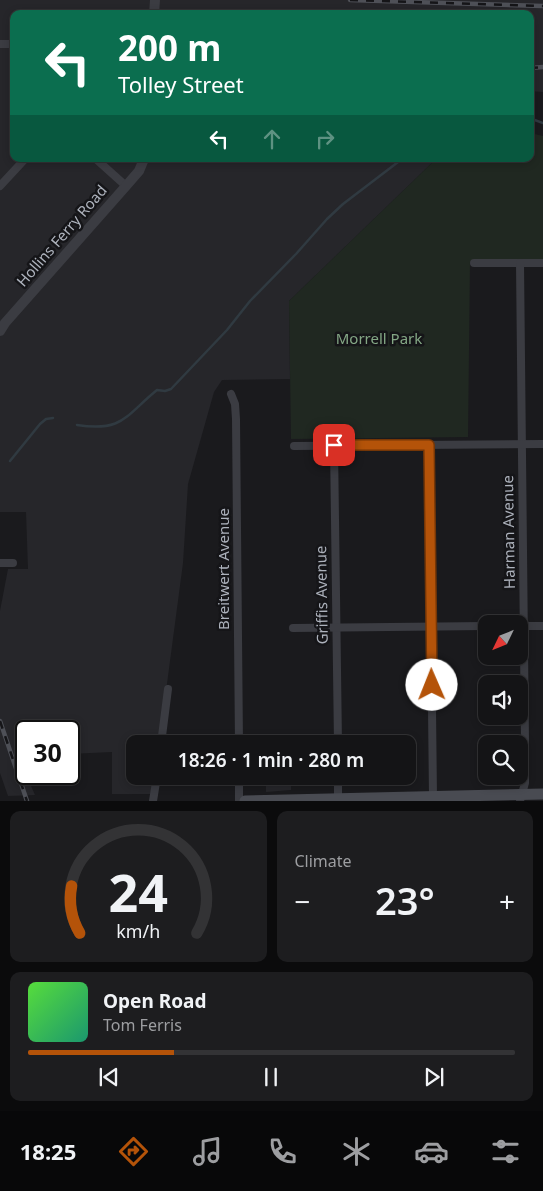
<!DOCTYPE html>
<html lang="en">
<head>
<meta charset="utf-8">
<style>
  :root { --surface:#141416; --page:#1d1d1f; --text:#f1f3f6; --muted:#9d9ea1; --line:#333335; --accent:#b45309 }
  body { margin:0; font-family:"Noto Sans",sans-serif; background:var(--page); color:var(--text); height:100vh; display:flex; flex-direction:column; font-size:19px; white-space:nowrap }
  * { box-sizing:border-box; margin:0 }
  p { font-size:16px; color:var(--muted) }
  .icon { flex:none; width:28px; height:28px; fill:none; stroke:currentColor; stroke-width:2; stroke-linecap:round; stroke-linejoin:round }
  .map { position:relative; height:801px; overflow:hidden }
  .drawer { display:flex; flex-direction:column; gap:10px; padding:10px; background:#0b0b0c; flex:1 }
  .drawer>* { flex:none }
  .top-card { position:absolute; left:10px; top:10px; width:524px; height:152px; border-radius:10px; box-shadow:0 2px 8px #0003,0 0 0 1px var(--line); background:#0b6e4f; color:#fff; overflow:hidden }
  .needle { width:32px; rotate:227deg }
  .tools { position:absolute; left:478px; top:615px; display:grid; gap:10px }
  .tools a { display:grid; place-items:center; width:50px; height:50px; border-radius:10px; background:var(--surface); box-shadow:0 2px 8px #0003,0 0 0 1px var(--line); font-size:25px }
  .speed { position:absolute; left:15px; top:720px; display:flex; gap:10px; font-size:25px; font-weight:700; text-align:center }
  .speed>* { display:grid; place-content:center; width:65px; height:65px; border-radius:50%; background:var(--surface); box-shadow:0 2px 8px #0003,0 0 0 1px var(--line); line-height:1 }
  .speed .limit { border:2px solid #111; border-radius:8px; background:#fff; color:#111 }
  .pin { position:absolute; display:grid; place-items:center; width:42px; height:42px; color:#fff; margin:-21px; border-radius:10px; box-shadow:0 2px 8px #0006 }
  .me { position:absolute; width:55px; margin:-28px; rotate:359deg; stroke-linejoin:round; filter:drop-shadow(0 0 4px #0008) }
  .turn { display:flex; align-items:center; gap:18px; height:105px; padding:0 25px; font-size:22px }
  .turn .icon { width:65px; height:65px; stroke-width:2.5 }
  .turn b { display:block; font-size:35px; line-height:42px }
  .lanes { display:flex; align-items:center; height:48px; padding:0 25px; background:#0003; justify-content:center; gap:25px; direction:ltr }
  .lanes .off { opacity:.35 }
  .big { font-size:38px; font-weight:600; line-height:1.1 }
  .drawer .tile { flex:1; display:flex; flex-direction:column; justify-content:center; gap:8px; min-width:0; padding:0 18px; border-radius:10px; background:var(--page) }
  .drawer .dial { align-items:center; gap:0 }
  .dial svg { height:130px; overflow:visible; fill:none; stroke:var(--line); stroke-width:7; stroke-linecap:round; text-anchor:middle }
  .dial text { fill:var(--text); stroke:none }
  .song { display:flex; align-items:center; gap:15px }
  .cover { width:60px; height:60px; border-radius:8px; background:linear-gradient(135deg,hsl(110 70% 55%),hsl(160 70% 35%)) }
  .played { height:5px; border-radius:2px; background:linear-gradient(90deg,var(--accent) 30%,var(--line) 30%) }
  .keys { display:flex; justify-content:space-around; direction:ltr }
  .heat { display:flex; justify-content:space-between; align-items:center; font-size:28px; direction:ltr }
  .drawer .tiles { flex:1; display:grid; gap:10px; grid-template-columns:1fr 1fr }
  .tile:last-child { grid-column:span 2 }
  .trip { position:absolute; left:126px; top:735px; width:290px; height:50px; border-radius:10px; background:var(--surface); box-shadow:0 2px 8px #0003,0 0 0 1px var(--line); font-weight:600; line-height:50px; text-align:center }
  .dock { display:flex; height:80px; justify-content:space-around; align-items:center; background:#080809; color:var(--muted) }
  .dock .icon { width:35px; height:35px }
  .dock .selected { color:var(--accent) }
  .dock b { font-size:22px; color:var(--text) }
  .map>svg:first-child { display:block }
  .built { fill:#26262a }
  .green { fill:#202821 }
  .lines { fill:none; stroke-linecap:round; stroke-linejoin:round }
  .stream { stroke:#303a41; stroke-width:2.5 }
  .minor { stroke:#3b3c42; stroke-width:8 }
  .tertiary { stroke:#3b3c42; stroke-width:10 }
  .secondary { stroke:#494b52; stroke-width:11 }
  .rail-casing { stroke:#4e5057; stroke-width:4.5 }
  .rail { stroke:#151518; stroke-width:2.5; stroke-dasharray:8; stroke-linecap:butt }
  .route-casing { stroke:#753606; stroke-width:12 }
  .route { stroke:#b45309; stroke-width:9 }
  .labels { text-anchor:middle; stroke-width:5; stroke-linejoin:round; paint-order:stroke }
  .street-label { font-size:15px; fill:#adb2bc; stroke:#151518 }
  .park-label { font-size:15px; fill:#84a785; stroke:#151518 }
</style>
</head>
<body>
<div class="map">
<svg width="543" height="801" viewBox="0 0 543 801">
  <rect width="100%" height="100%" fill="#1a1a1d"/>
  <g class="built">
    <path d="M0,0H543V92L530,91V14H14V159H436L289,301L290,379L222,380L214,392L188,484L183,563L159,744H135V776H155L152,794H112V752L69,754V731H26V755L18,756L35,795L8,796L0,773V611L8,569H28L26,512H0Z"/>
    <path d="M266,776H291V790L266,792Z"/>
  </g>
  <path class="green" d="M530,133L543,136V261L470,262L468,437L291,439L289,301L436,159H530Z"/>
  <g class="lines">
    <g class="stream">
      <path d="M532,119L543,123"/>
      <path d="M77,425C123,432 125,416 157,390L165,391L171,389L227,330L250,301L296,254L327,219L343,204L402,159"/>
      <path d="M10,461L40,424L46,419L53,418"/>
    </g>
    <g class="minor">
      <path d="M0,44H14"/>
      <path d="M96,159L126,186"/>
      <path d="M0,186L25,159"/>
      <path d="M474,263H543"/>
      <path d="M520,263L525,742V783L520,801"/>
      <path d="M231,394L235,404L236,419L239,744"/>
      <path d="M334,445L338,744"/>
      <path d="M429,445L433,797"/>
      <path d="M294,446L543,444"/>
      <path d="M0,563H13"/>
      <path d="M520,626H543"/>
      <path d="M293,628L486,626"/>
      <path d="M161,744L168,689"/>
      <path d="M239,776V801"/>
      <path d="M338,776V799"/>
      <path d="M153,801L157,776"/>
    </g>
    <g class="tertiary">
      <path d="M154,14L155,0"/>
      <path d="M0,331L5,323L126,186L139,171L144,159"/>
    </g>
    <path class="secondary" d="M245,801L543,794"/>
    <defs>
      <g id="rail">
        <path d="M350,0L543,6"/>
        <path d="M530,68L543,67"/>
        <path d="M0,721L27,801"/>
      </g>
    </defs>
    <use href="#rail" class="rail-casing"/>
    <use href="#rail" class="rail"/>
  </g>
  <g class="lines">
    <defs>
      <path id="route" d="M334,445H429L432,685"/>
    </defs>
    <use href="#route" class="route-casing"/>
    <use href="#route" class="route"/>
  </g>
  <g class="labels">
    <g class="street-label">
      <text transform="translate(62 236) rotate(-49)" y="5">Hollins Ferry Road</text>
      <text transform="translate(509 532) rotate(-91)" y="5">Harman Avenue</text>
      <text transform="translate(224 569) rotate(-90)" y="5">Breitwert Avenue</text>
      <text transform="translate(322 595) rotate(-91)" y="5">Griffis Avenue</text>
    </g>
    <g class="park-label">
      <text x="379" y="344">Morrell Park</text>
    </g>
  </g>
</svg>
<div class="tools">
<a><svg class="needle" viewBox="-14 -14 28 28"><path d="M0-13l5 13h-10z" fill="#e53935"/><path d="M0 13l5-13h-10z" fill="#9d9ea1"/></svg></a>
<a><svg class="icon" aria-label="sound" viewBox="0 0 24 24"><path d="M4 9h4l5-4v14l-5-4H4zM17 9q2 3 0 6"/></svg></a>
<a><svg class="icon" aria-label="search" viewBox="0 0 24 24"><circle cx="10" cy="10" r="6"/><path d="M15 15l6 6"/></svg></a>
</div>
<div class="speed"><div class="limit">30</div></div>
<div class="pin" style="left:334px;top:445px;background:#d93025"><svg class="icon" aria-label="arrive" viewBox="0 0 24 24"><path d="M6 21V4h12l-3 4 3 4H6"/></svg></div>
<svg class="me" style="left:432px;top:685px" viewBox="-20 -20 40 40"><circle r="19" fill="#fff"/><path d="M0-13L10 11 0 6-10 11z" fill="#b45309"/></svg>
<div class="trip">18:26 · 1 min · 280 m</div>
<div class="top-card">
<div class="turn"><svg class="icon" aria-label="left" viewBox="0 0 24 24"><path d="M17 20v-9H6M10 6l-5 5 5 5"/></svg><div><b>200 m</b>Tolley Street</div></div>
<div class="lanes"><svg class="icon" aria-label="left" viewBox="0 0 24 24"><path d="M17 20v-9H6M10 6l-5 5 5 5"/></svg><svg class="icon off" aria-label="ahead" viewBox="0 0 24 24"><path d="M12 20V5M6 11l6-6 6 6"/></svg><svg class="icon off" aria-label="right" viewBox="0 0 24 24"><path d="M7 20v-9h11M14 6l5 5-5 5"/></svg></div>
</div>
</div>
<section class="drawer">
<div class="tiles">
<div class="tile dial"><svg viewBox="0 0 100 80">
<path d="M14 69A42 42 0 1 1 86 69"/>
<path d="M14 69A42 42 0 0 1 9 40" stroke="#b45309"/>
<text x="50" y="56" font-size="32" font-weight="700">24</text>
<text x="50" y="72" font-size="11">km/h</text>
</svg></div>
<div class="tile"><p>Climate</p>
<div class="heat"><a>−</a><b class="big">23°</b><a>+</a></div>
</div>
<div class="tile">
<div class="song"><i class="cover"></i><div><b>Open Road</b><p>Tom Ferris</p></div></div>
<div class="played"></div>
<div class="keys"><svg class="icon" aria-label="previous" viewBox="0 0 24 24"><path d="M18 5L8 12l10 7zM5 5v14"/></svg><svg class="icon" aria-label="pause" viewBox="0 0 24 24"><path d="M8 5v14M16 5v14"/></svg><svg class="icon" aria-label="next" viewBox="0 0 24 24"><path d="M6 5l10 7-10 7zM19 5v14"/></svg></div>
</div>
</div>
</section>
<nav class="dock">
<b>18:25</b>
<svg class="icon selected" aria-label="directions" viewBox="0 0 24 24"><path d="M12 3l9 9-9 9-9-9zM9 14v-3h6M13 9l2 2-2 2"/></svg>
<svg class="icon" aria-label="music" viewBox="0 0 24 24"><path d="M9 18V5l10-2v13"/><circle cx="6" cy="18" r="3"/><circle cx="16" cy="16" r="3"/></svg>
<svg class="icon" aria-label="phone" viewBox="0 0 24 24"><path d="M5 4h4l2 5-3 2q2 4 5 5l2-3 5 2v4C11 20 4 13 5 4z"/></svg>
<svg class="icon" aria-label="climate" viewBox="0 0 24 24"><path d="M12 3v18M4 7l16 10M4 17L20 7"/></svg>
<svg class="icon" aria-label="car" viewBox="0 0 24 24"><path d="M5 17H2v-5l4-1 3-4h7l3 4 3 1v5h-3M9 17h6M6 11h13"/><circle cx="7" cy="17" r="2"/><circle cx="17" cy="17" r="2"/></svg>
<svg class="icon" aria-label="filters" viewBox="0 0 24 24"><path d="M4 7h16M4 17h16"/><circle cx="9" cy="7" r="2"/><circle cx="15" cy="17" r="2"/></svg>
</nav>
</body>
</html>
